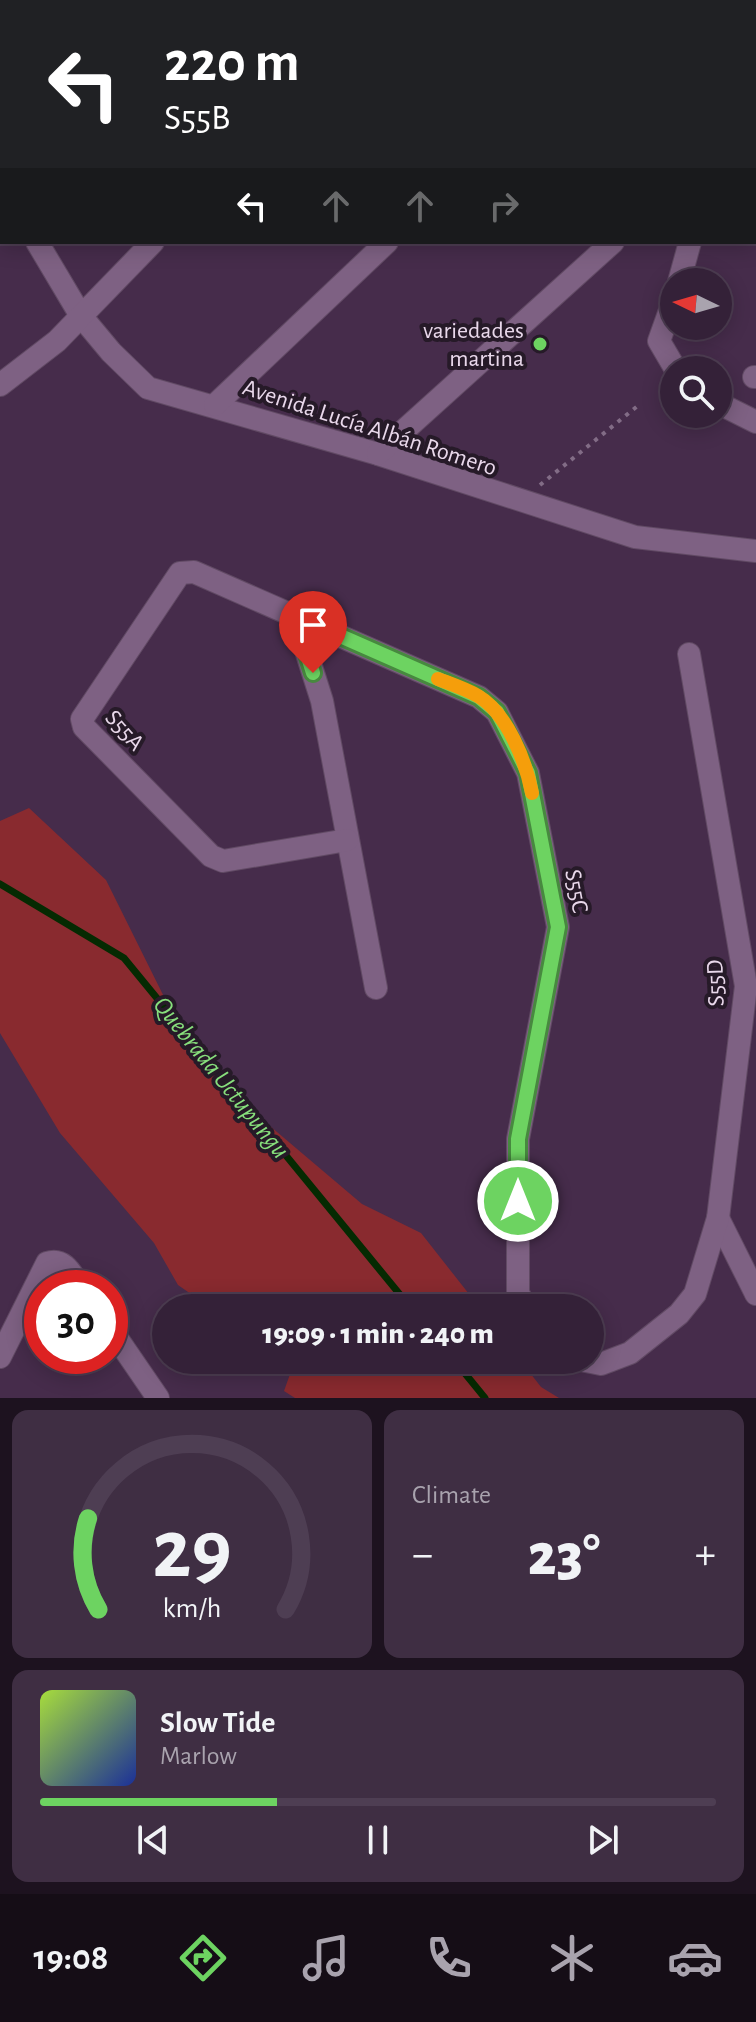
<!DOCTYPE html>
<html lang="en">
<head>
<meta charset="utf-8">
<style>
  :root { --surface:#342138; --page:#3f2e43; --text:#f1f3f6; --muted:#a9a3ae; --line:#4e3e53; --accent:#6dd361 }
  body { margin:0; font-family:"Alegreya Sans",sans-serif; background:var(--page); color:var(--text); height:100vh; display:flex; flex-direction:column; font-size:30px; white-space:nowrap }
  * { box-sizing:border-box; margin:0 }
  p { font-size:26px; color:var(--muted) }
  .icon { flex:none; width:44px; height:44px; fill:none; stroke:currentColor; stroke-width:2; stroke-linecap:round; stroke-linejoin:round }
  .map { position:relative; height:1398px; overflow:hidden }
  .sheet { display:flex; flex-direction:column; gap:12px; padding:12px; background:#1d121f; flex:1 }
  .sheet>* { flex:none }
  .top-card { position:absolute; left:0px; top:0px; width:756px; height:244px; box-shadow:0 4px 20px #0003,0 0 0 2px var(--line); background:#202124; color:#fff; overflow:hidden }
  .needle { width:52px; rotate:275deg }
  .tools { position:absolute; left:660px; top:268px; display:grid; gap:16px }
  .tools a { display:grid; place-items:center; width:72px; height:72px; border-radius:50%; background:var(--surface); box-shadow:0 4px 20px #0003,0 0 0 2px var(--line); font-size:40px }
  .speed { position:absolute; left:24px; top:1270px; display:flex; gap:16px; font-size:40px; font-weight:700; text-align:center }
  .speed>* { display:grid; place-content:center; width:104px; height:104px; border-radius:50%; background:var(--surface); box-shadow:0 4px 20px #0003,0 0 0 2px var(--line); line-height:1 }
  .speed .limit { border:12px solid #d22; background:#fff; color:#111 }
  .pin { position:absolute; display:grid; place-items:center; width:68px; height:68px; color:#fff; margin:-82px -34px; border-radius:50% 50% 50% 0; rotate:-45deg; box-shadow:0 0 8px #0007 }
  .pin .icon { rotate:45deg }
  .me { position:absolute; width:88px; margin:-44px; rotate:0deg; stroke-linejoin:round; filter:drop-shadow(0 0 6px #0008) }
  .turn { display:flex; align-items:center; gap:28px; height:168px; padding:0 32px; font-size:36px }
  .turn .icon { width:104px; height:104px; stroke-width:2.5 }
  .turn b { display:block; font-size:56px; line-height:68px }
  .lanes { display:flex; align-items:center; height:76px; padding:0 32px; background:#0003; justify-content:center; gap:40px; direction:ltr }
  .lanes .off { opacity:.35 }
  .big { font-size:60px; font-weight:800; line-height:1.1 }
  .sheet .tile { flex:1; display:flex; flex-direction:column; justify-content:center; gap:12px; min-width:0; padding:0 28px; border-radius:16px; background:var(--page) }
  .sheet .dial { align-items:center; gap:0 }
  .dial svg { height:208px; overflow:visible; fill:none; stroke:var(--line); stroke-width:7; stroke-linecap:round; text-anchor:middle }
  .dial text { fill:var(--text); stroke:none }
  .song { display:flex; align-items:center; gap:24px }
  .cover { width:96px; height:96px; border-radius:12px; background:linear-gradient(135deg,hsl(80 70% 55%),hsl(230 70% 35%)) }
  .played { height:8px; border-radius:4px; background:linear-gradient(90deg,var(--accent) 35%,var(--line) 35%) }
  .keys { display:flex; justify-content:space-around; direction:ltr }
  .heat { display:flex; justify-content:space-between; align-items:center; font-size:44px; direction:ltr }
  .sheet .tiles { flex:1; display:grid; gap:12px; grid-template-columns:1fr 1fr }
  .tile:last-child { grid-column:span 2 }
  .trip { position:absolute; left:152px; top:1294px; width:452px; height:80px; border-radius:40px; background:var(--surface); box-shadow:0 4px 20px #0003,0 0 0 2px var(--line); font-weight:800; line-height:80px; text-align:center }
  .dock { display:flex; height:128px; justify-content:space-around; align-items:center; background:#150d16; color:var(--muted) }
  .dock .icon { width:56px; height:56px }
  .dock .current { color:var(--accent) }
  .dock b { font-size:36px; color:var(--text) }
  .map>svg:first-child { display:block }
  .green { fill:#892a2f }
  .lines { fill:none; stroke-linecap:round; stroke-linejoin:round }
  .stream { stroke:#052a02; stroke-width:7 }
  .minor-casing { stroke:#614a64; stroke-width:24 }
  .path { stroke:#826c86; stroke-width:4; stroke-dasharray:4 6; stroke-linecap:butt }
  .minor { stroke:#7e6183; stroke-width:22 }
  .route-casing { stroke:#47893f; stroke-width:20 }
  .route { stroke:#6dd361; stroke-width:14 }
  .slow { stroke:#f59e0b; stroke-width:14 }
  .poi-dot { fill:#6dd361; stroke:#261a28; stroke-width:3 }
  .labels { text-anchor:middle; stroke-width:8; stroke-linejoin:round; paint-order:stroke }
  .poi-label { font-size:24px; fill:#e9d8eb; stroke:#261a28; text-anchor:end }
  .street-label { font-size:24px; fill:#e9d8eb; stroke:#261a28 }
  .water-label { font-size:26px; font-style:italic; fill:#87df7c; stroke:#261a28 }
</style>
</head>
<body>
<div class="map">
<svg width="756" height="1398" viewBox="0 0 756 1398">
  <rect width="100%" height="100%" fill="#462c4b"/>
  <g class="green">
    <path d="M29,808L106,880L176,1021L244,1104L362,1204L421,1233L480,1308H211L178,1285L154,1243L60,1133L0,1033V821Z"/>
    <path d="M295,1360H520L541,1387L559,1398H295L284,1391Z"/>
  </g>
  <g class="lines">
    <g class="stream">
      <path d="M0,884L124,958L411,1308"/>
      <path d="M454,1360L485,1398"/>
    </g>
    <defs>
      <g id="minor">
        <path d="M590,0L591,2"/>
        <path d="M107,2L109,0"/>
        <path d="M393,2L396,0"/>
        <path d="M754,31L756,30"/>
        <path d="M0,110L2,108"/>
        <path d="M0,179L2,183"/>
        <path d="M754,197L756,196"/>
        <path d="M37,242L81,316L111,352L148,388L378,454L635,537L756,551"/>
        <path d="M679,282L690,242"/>
        <path d="M674,299L659,341L676,370"/>
        <path d="M754,377H756"/>
        <path d="M0,385L57,341L153,242"/>
        <path d="M718,403L756,422"/>
        <path d="M215,405L387,242"/>
        <path d="M378,454L613,242"/>
        <path d="M295,616L322,701L376,988"/>
        <path d="M347,840L223,861L211,856L84,727L82,719L180,573L194,572L479,697L497,712L528,773L558,927L518,1139V1293L526,1308"/>
        <path d="M718,1218L756,1294"/>
        <path d="M110,1328L158,1398"/>
        <path d="M0,1357L47,1263C65,1257 72,1275 81,1288"/>
        <path d="M581,1360L601,1364L630,1353L679,1314L695,1294L718,1218L746,986L689,654"/>
      </g>
    </defs>
    <use href="#minor" class="minor-casing"/>
    <path class="path" d="M540,485L640,404"/>
    <use href="#minor" class="minor"/>
  </g>
  <g class="lines">
    <defs>
      <path id="route" d="M313,673L295,616L479,697L497,712L528,773L558,927L518,1139V1201"/>
    </defs>
    <use href="#route" class="route-casing"/>
    <use href="#route" class="route"/>
    <path class="slow" d="M438,679C451,684 466,689 478,696C507,713 526,762 532,793"/>
  </g>
  <circle class="poi-dot" cx="540" cy="344" r="8"/>
  <g class="labels">
    <g class="poi-label">
      <text x="524" y="338">variedades<tspan x="524" dy="28">martina</tspan></text>
    </g>
    <g class="street-label">
      <text transform="translate(370 427) rotate(18)" y="8">Avenida Lucía Albán Romero</text>
      <text transform="translate(125 730) rotate(48)" y="8">S55A</text>
      <text transform="translate(577 891) rotate(79)" y="8">S55C</text>
      <text transform="translate(715 983) rotate(-92)" y="8">S55D</text>
    </g>
    <g class="water-label">
      <text transform="translate(222 1077) rotate(51)" y="9">Quebrada Uctupungu</text>
    </g>
  </g>
</svg>
<div class="tools">
<a><svg class="needle" viewBox="-14 -14 28 28"><path d="M0-13l5 13h-10z" fill="#e53935"/><path d="M0 13l5-13h-10z" fill="#a9a3ae"/></svg></a>
<a><svg class="icon" aria-label="search" viewBox="0 0 24 24"><circle cx="10" cy="10" r="6"/><path d="M15 15l6 6"/></svg></a>
</div>
<div class="speed"><div class="limit">30</div></div>
<div class="pin" style="left:313px;top:673px;background:#d93025"><svg class="icon" aria-label="arrive" viewBox="0 0 24 24"><path d="M6 21V4h12l-3 4 3 4H6"/></svg></div>
<svg class="me" style="left:518px;top:1201px" viewBox="-20 -20 40 40"><circle r="17" fill="#6dd361" stroke="#fff" stroke-width="3"/><path d="M0-11L8 9 0 5-8 9z" fill="#fff"/></svg>
<div class="trip">19:09 · 1 min · 240 m</div>
<div class="top-card">
<div class="turn"><svg class="icon" aria-label="left" viewBox="0 0 24 24"><path d="M17 20v-9H6M10 6l-5 5 5 5"/></svg><div><b>220 m</b>S55B</div></div>
<div class="lanes"><svg class="icon" aria-label="left" viewBox="0 0 24 24"><path d="M17 20v-9H6M10 6l-5 5 5 5"/></svg><svg class="icon off" aria-label="ahead" viewBox="0 0 24 24"><path d="M12 20V5M6 11l6-6 6 6"/></svg><svg class="icon off" aria-label="ahead" viewBox="0 0 24 24"><path d="M12 20V5M6 11l6-6 6 6"/></svg><svg class="icon off" aria-label="right" viewBox="0 0 24 24"><path d="M7 20v-9h11M14 6l5 5-5 5"/></svg></div>
</div>
</div>
<section class="sheet">
<div class="tiles">
<div class="tile dial"><svg viewBox="0 0 100 80">
<path d="M14 69A42 42 0 1 1 86 69"/>
<path d="M14 69A42 42 0 0 1 10 34" stroke="#6dd361"/>
<text x="50" y="56" font-size="32" font-weight="700">29</text>
<text x="50" y="72" font-size="11">km/h</text>
</svg></div>
<div class="tile"><p>Climate</p>
<div class="heat"><a>−</a><b class="big">23°</b><a>+</a></div>
</div>
<div class="tile">
<div class="song"><i class="cover"></i><div><b>Slow Tide</b><p>Marlow</p></div></div>
<div class="played"></div>
<div class="keys"><svg class="icon" aria-label="previous" viewBox="0 0 24 24"><path d="M18 5L8 12l10 7zM5 5v14"/></svg><svg class="icon" aria-label="pause" viewBox="0 0 24 24"><path d="M8 5v14M16 5v14"/></svg><svg class="icon" aria-label="next" viewBox="0 0 24 24"><path d="M6 5l10 7-10 7zM19 5v14"/></svg></div>
</div>
</div>
</section>
<nav class="dock">
<b>19:08</b>
<svg class="icon current" aria-label="directions" viewBox="0 0 24 24"><path d="M12 3l9 9-9 9-9-9zM9 14v-3h6M13 9l2 2-2 2"/></svg>
<svg class="icon" aria-label="music" viewBox="0 0 24 24"><path d="M9 18V5l10-2v13"/><circle cx="6" cy="18" r="3"/><circle cx="16" cy="16" r="3"/></svg>
<svg class="icon" aria-label="phone" viewBox="0 0 24 24"><path d="M5 4h4l2 5-3 2q2 4 5 5l2-3 5 2v4C11 20 4 13 5 4z"/></svg>
<svg class="icon" aria-label="climate" viewBox="0 0 24 24"><path d="M12 3v18M4 7l16 10M4 17L20 7"/></svg>
<svg class="icon" aria-label="car" viewBox="0 0 24 24"><path d="M5 17H2v-5l4-1 3-4h7l3 4 3 1v5h-3M9 17h6M6 11h13"/><circle cx="7" cy="17" r="2"/><circle cx="17" cy="17" r="2"/></svg>
</nav>
</body>
</html>
